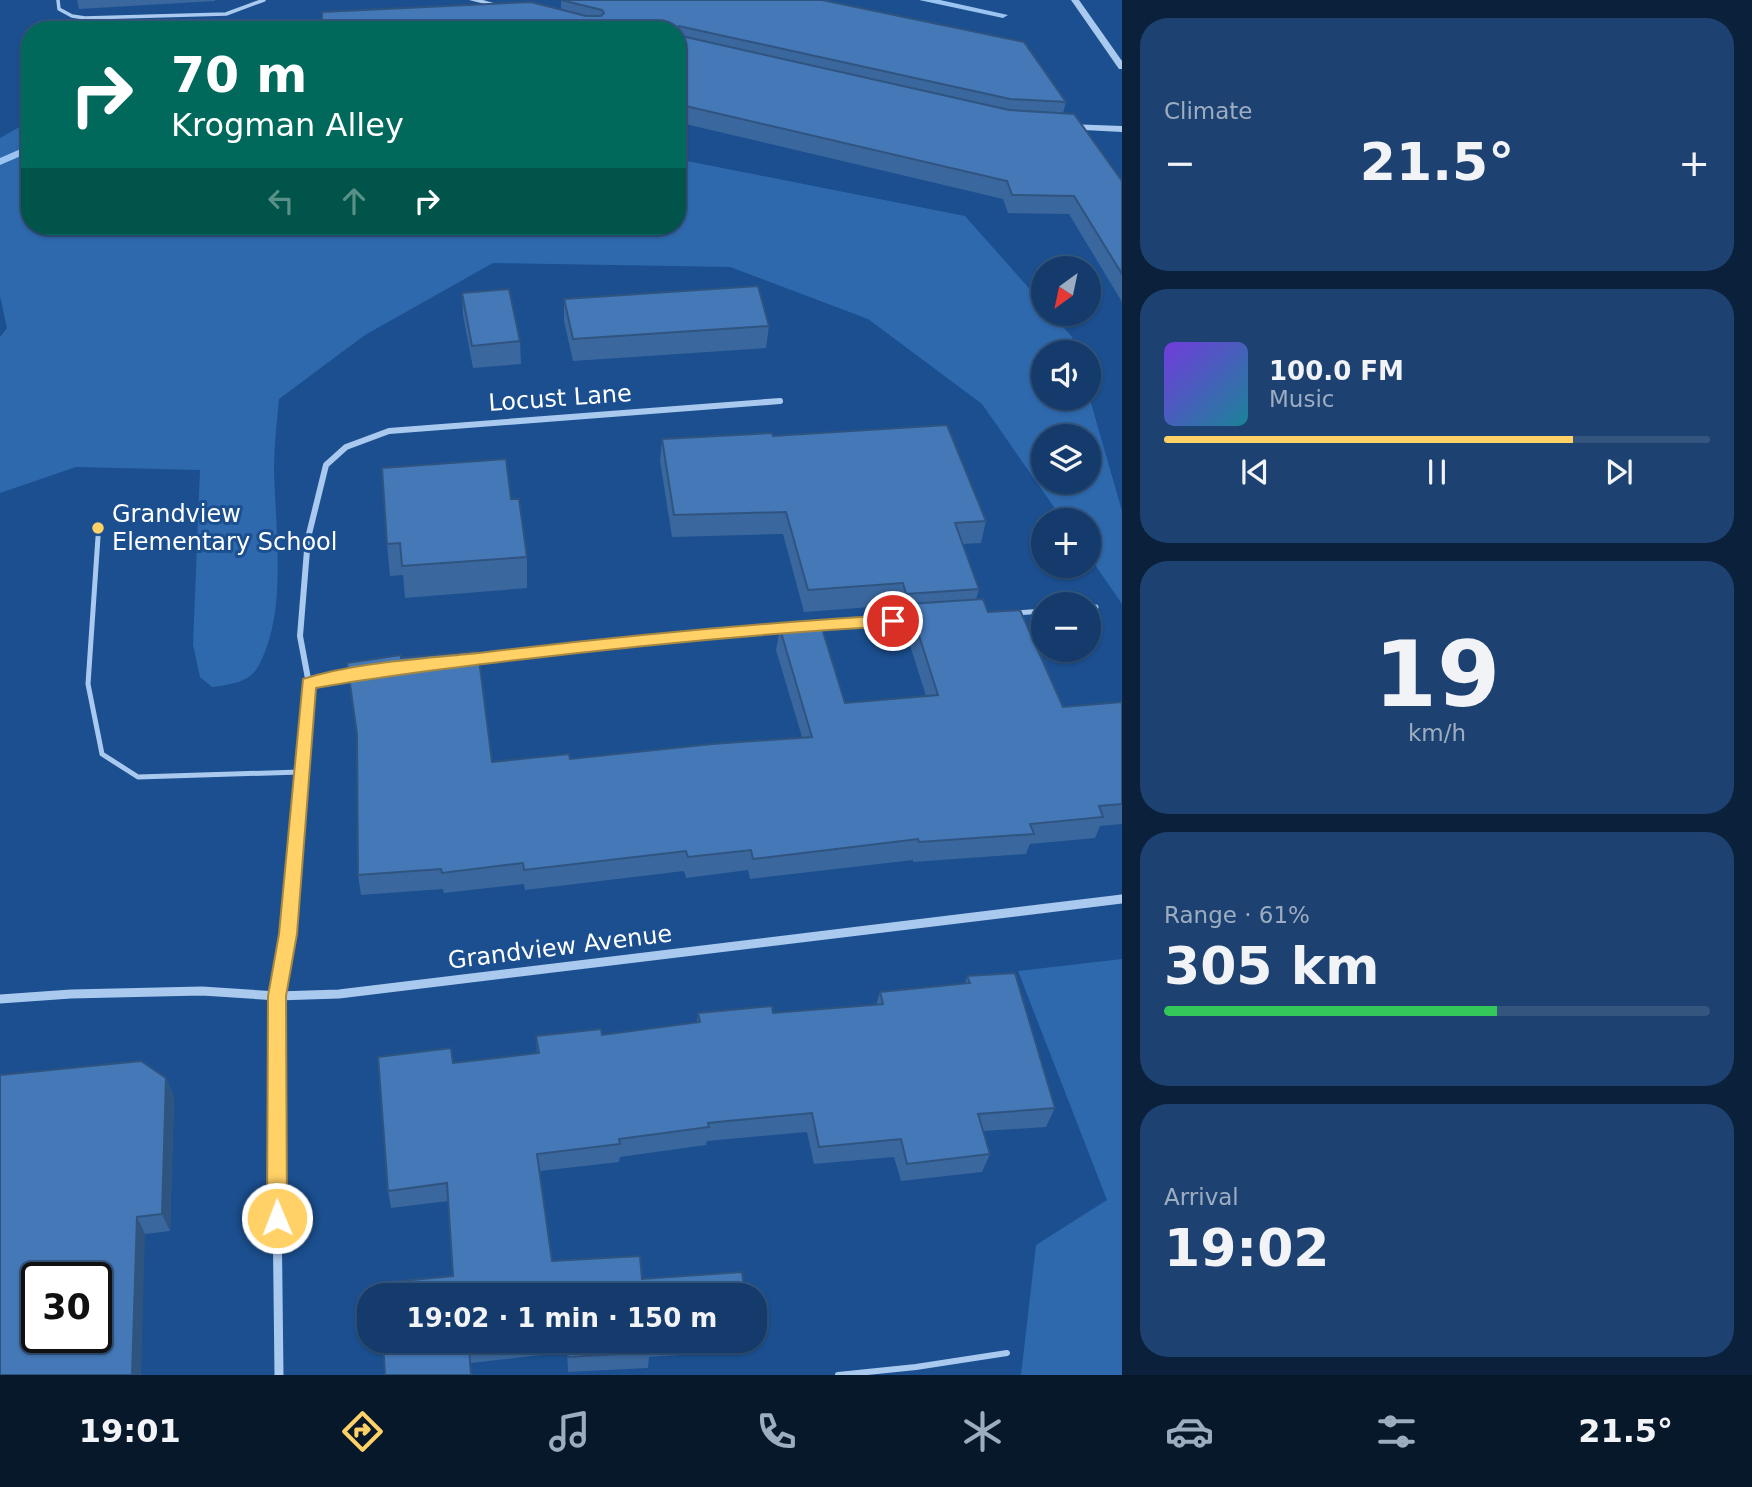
<!DOCTYPE html>
<html lang="en">
<head>
<meta charset="utf-8">
<style>
  :root { --surface:#143b6b; --page:#1d4271; --text:#f1f3f6; --muted:#9dadc1; --line:#33557e; --accent:#ffd166 }
  body { margin:0; font-family:"DejaVu Sans",sans-serif; background:var(--page); color:var(--text); height:100vh; display:flex; flex-direction:column; font-size:26px; white-space:nowrap }
  * { box-sizing:border-box; margin:0 }
  p { font-size:23px; color:var(--muted) }
  .icon { flex:none; width:38px; height:38px; fill:none; stroke:currentColor; stroke-width:2; stroke-linecap:round; stroke-linejoin:round }
  .map { position:relative; flex:1; overflow:hidden }
  .sheet { display:flex; flex-direction:column; gap:18px; padding:18px; background:#0b203b; width:630px }
  .sheet>* { flex:none }
  .banner { position:absolute; left:21px; top:21px; width:665px; height:214px; border-radius:28px; box-shadow:0 2px 5px #0004,0 0 0 2px var(--line); background:#00695c; color:#fff; overflow:hidden }
  .needle { width:46px; rotate:213deg }
  .buttons { position:absolute; left:1031px; top:256px; display:grid; gap:14px }
  .buttons a { display:grid; place-items:center; width:70px; height:70px; border-radius:50%; background:var(--surface); box-shadow:0 2px 5px #0004,0 0 0 2px var(--line); font-size:35px }
  .speed { position:absolute; left:21px; top:1262px; display:flex; gap:14px; font-size:35px; font-weight:700; text-align:center }
  .speed>* { display:grid; place-content:center; width:91px; height:91px; border-radius:50%; background:var(--surface); box-shadow:0 2px 5px #0004,0 0 0 2px var(--line); line-height:1 }
  .speed .limit { border:4px solid #111; border-radius:10px; background:#fff; color:#111 }
  .pin { position:absolute; display:grid; place-items:center; width:60px; height:60px; color:#fff; margin:-30px; border:4px solid #fff; border-radius:50%; box-shadow:0 2px 7px #0007 }
  .me { position:absolute; width:77px; margin:-38px; rotate:359deg; stroke-linejoin:round; filter:drop-shadow(0 0 5px #0008) }
  .turn { display:flex; align-items:center; gap:24px; height:147px; padding:0 35px; font-size:32px }
  .turn .icon { width:91px; height:91px; stroke-width:2.5 }
  .turn b { display:block; font-size:49px; line-height:60px }
  .lanes { display:flex; align-items:center; height:66px; padding:0 35px; background:#0003; justify-content:center; gap:35px; direction:ltr }
  .lanes .off { opacity:.35 }
  .big { font-size:52px; font-weight:800; line-height:1.1 }
  .sheet .card { flex:1; display:flex; flex-direction:column; justify-content:center; gap:10px; min-width:0; padding:0 24px; border-radius:28px; background:var(--page) }
  .sheet .dial { align-items:center; gap:0 }
  .dial b { font-size:91px; line-height:1 }
  .song { display:flex; align-items:center; gap:21px }
  .cover { width:84px; height:84px; border-radius:10px; background:linear-gradient(135deg,hsl(260 70% 55%),hsl(190 70% 35%)) }
  .played { height:7px; border-radius:4px; background:linear-gradient(90deg,var(--accent) 75%,var(--line) 75%) }
  .keys { display:flex; justify-content:space-around; direction:ltr }
  .heat { display:flex; justify-content:space-between; align-items:center; font-size:38px; direction:ltr }
  .charge { height:10px; border-radius:5px; background:linear-gradient(90deg,#34c759 61%,var(--line) 0) }
  .trip { position:absolute; left:357px; top:1283px; width:410px; height:70px; border-radius:28px; background:var(--surface); box-shadow:0 2px 5px #0004,0 0 0 2px var(--line); font-weight:800; line-height:70px; text-align:center }
  .menu { display:flex; height:112px; justify-content:space-around; align-items:center; background:#08182b; color:var(--muted) }
  .menu .icon { width:49px; height:49px }
  .menu .selected { color:var(--accent) }
  .menu b { font-size:32px; color:var(--text) }
  main { display:flex; flex:1; min-height:0 }
  .map>svg:first-child { display:block }
  .green { fill:#2e69ad; fill-rule:evenodd }
  .lines { fill:none; stroke-linecap:round; stroke-linejoin:round }
  .stream { fill:#9cc4f0; fill-rule:evenodd }
  .service-far2 { stroke:#a9c9ee; stroke-width:3.5 }
  .service-far1 { stroke:#a9c9ee; stroke-width:5 }
  .service { stroke:#a9c9ee; stroke-width:6 }
  .minor-far1 { stroke:#a9c9ee; stroke-width:6 }
  .minor { stroke:#a9c9ee; stroke-width:9 }
  .tertiary { fill:#a9c9ee; fill-rule:evenodd }
  .wall { fill:#3a679d }
  .shaded-wall { fill:#305480 }
  .building { fill:#4478b7; stroke:#305480; stroke-width:2; fill-rule:evenodd }
  .route { fill:#ffd166; stroke:#a68842; stroke-width:2 }
  .poi-dot { fill:#ffd166; stroke:#1b4f8f; stroke-width:2.5 }
  .labels { text-anchor:middle; stroke-width:6; stroke-linejoin:round; paint-order:stroke }
  .street-label { font-size:24px; fill:#fff; stroke:#1b4f8f }
  .poi-label { font-size:24px; fill:#fff; stroke:#1b4f8f; text-anchor:start }
</style>
</head>
<body>
<main>
<div class="map">
<svg width="1122" height="1375" viewBox="0 0 1122 1375">
  <rect width="100%" height="100%" fill="#1b4f8f"/>
  <g class="green">
    <path d="M30,121V226H677V159L965,216L1043,304V313H1051L1072,337L1076,352H1043V397L1089,396L1122,511V604L1089,556L1088,520H1063L982,404L868,319L730,267L493,263L365,335L279,399C277,422 274,445 274,468C275,527 288,612 259,665C250,683 230,684 212,687L200,677L193,645L200,470L76,467L0,493V337L7,328L0,296V138ZM1043,436H1088V481H1043Z"/>
    <path d="M1122,959V1375H1021L1036,1245L1107,1200L1018,971Z"/>
  </g>
  <g class="lines">
    <g class="stream">
      <path d="M919,0H940L1008,15L1003,18Z"/>
      <path d="M30,145V152L0,165V158Z"/>
    </g>
    <path class="service-far2" d="M58,0L59,9L72,16L85,18L226,14L264,0"/>
    <g class="service-far1">
      <path d="M98,537L88,684L102,754L138,777L300,772"/>
      <path d="M1088,608L1096,607"/>
      <path d="M1015,613L1043,611"/>
      <path d="M474,659L794,626L911,620"/>
      <path d="M309,684L354,675"/>
    </g>
    <path class="service" d="M838,1375L916,1367L1007,1353"/>
    <path class="minor-far1" d="M300,796L309,684L300,636L308,538L326,465L346,447L389,431L780,401"/>
    <g class="minor">
      <path d="M0,999L71,994L202,991L277,996L339,994L1122,899"/>
      <path d="M279,1375L275,1034L277,996L288,934L300,794"/>
    </g>
    <g class="tertiary">
      <path d="M469,0H483L508,7L504,9Z"/>
      <path d="M1071,0H1079L1122,61V69H1119Z"/>
      <path d="M1068,124L1122,126V132L1065,129L1064,127Z"/>
    </g>
  </g>
  <g class="wall">
    <path d="M77,0H215V1L79,9Z"/>
    <path d="M561,0L1066,102L1063,113L1122,181V302L1069,214L1008,213L1003,199L677,122V30H322L561,9Z"/>
    <path d="M462,293L520,341L521,364L473,368L463,315Z"/>
    <path d="M564,299L769,326L766,348L573,361L564,321Z"/>
    <path d="M773,436L986,521L981,543L963,544L979,589L976,600L988,612L1063,707L1122,702V824L1100,826L1095,838L1030,844L1026,854L913,862V860L750,879L748,870L686,878L684,871L525,890L524,884L444,893L443,889L361,895L358,875L401,658L492,762L570,759L802,737L776,650L780,629L845,703L926,696L904,626L907,615H901L898,605L804,612L783,534L672,537L660,461L662,439Z"/>
    <path d="M511,499L527,557V588L405,598L403,575L390,576L387,544Z"/>
    <path d="M967,976L1055,1108L1046,1127L983,1131L990,1154L982,1172L901,1181L894,1157L814,1164L807,1132L707,1141L706,1145L620,1157L619,1162L540,1171L552,1261L642,1279L745,1295L453,1276L448,1201L391,1208L388,1191L453,1063L537,1054L536,1036L602,1035L697,1023L698,1013H773L876,1005L880,992L965,984Z"/>
    <path d="M166,1078L174,1097L170,1231L145,1234L0,1375Z"/>
    <path d="M383,1340H749L746,1351L649,1357L648,1368L568,1372L567,1352L471,1363Z"/>
  </g>
  <g class="shaded-wall">
    <path d="M166,1078L174,1097L170,1231L162,1214Z"/>
    <path d="M137,1217L145,1234L141,1375H132Z"/>
  </g>
  <g class="building">
    <path d="M561,0H822L1024,42L1066,102L1010,99L679,26L676,30H322V12L531,2L586,16H601L604,13L602,10Z"/>
    <path d="M677,35L1009,110L1074,114L1122,181V274L1074,196L1012,195L1007,181L677,104Z"/>
    <path d="M758,286L769,326L573,339L564,299Z"/>
    <path d="M509,289L520,341L472,346L462,293Z"/>
    <path d="M947,425L986,521L955,523L979,589L906,594L903,583L808,590L786,512L674,515L662,439L772,433L773,436Z"/>
    <path d="M506,459L511,499H519L527,557L402,566L400,543L387,544L382,468Z"/>
    <path d="M983,599L988,612L1020,610L1063,707L1122,702V804L1099,806L1103,817L1030,824L1034,834L919,842L918,839L753,859L751,850L688,857L686,851L524,870L523,863L442,873L441,869L358,875L357,734L347,663L401,655V658L478,651L492,762L569,754L570,759L712,744L812,737L780,629L821,625L845,703L938,695L909,604Z"/>
    <path d="M1015,973L1055,1108L978,1114L990,1154L907,1164L901,1139L819,1147L812,1113L708,1123L709,1127L619,1139L620,1144L537,1154L552,1261L640,1256L642,1279L742,1272L745,1295H381L380,1283L453,1276L447,1183L388,1191L378,1057L451,1048L453,1063L539,1053L536,1036L601,1029L602,1035L700,1022L698,1013L772,1006L773,1013L883,1004L880,992L970,983L967,976Z"/>
    <path d="M141,1061L166,1078L162,1214L137,1217L132,1375H0V1075ZM37,1278H96V1337H37Z"/>
    <path d="M383,1340H532L469,1348L471,1375H385Z"/>
    <path d="M567,1340H661L648,1341L649,1352L568,1357Z"/>
  </g>
  <path class="route" d="M893,615L901,621L893,626C767,633 642,645 517,660C450,668 383,676 316,688L297,934L286,996L287,1218L284,1225L277,1228L270,1225L267,1218L268,996L279,934L303,679C361,661 426,659 487,652C622,636 757,623 893,615Z"/>
  <circle class="poi-dot" cx="98" cy="528" r="7"/>
  <g class="labels">
    <g class="street-label">
      <text transform="translate(560 398) rotate(-4)" y="8">Locust Lane</text>
      <text transform="translate(560 947) rotate(-7)" y="8">Grandview Avenue</text>
    </g>
    <g class="poi-label">
      <text x="112" y="522">Grandview<tspan x="112" dy="28">Elementary School</tspan></text>
    </g>
  </g>
</svg>
<div class="buttons">
<a><svg class="needle" viewBox="-14 -14 28 28"><path d="M0-13l5 13h-10z" fill="#e53935"/><path d="M0 13l5-13h-10z" fill="#9dadc1"/></svg></a>
<a><svg class="icon" aria-label="sound" viewBox="0 0 24 24"><path d="M4 9h4l5-4v14l-5-4H4zM17 9q2 3 0 6"/></svg></a>
<a><svg class="icon" aria-label="layers" viewBox="0 0 24 24"><path d="M12 4l9 5-9 5-9-5zM3 14l9 5 9-5"/></svg></a>
<a>+</a>
<a>−</a>
</div>
<div class="speed"><div class="limit">30</div></div>
<div class="pin" style="left:893px;top:621px;background:#d93025"><svg class="icon" aria-label="arrive" viewBox="0 0 24 24"><path d="M6 21V4h12l-3 4 3 4H6"/></svg></div>
<svg class="me" style="left:277px;top:1218px" viewBox="-20 -20 40 40"><circle r="17" fill="#ffd166" stroke="#fff" stroke-width="3"/><path d="M0-11L8 9 0 5-8 9z" fill="#fff"/></svg>
<div class="trip">19:02 · 1 min · 150 m</div>
<div class="banner">
<div class="turn"><svg class="icon" aria-label="right" viewBox="0 0 24 24"><path d="M7 20v-9h11M14 6l5 5-5 5"/></svg><div><b>70 m</b>Krogman Alley</div></div>
<div class="lanes"><svg class="icon off" aria-label="left" viewBox="0 0 24 24"><path d="M17 20v-9H6M10 6l-5 5 5 5"/></svg><svg class="icon off" aria-label="ahead" viewBox="0 0 24 24"><path d="M12 20V5M6 11l6-6 6 6"/></svg><svg class="icon" aria-label="right" viewBox="0 0 24 24"><path d="M7 20v-9h11M14 6l5 5-5 5"/></svg></div>
</div>
</div>
<section class="sheet">
<div class="card"><p>Climate</p>
<div class="heat"><a>−</a><b class="big">21.5°</b><a>+</a></div>
</div>
<div class="card">
<div class="song"><i class="cover"></i><div><b>100.0 FM</b><p>Music</p></div></div>
<div class="played"></div>
<div class="keys"><svg class="icon" aria-label="previous" viewBox="0 0 24 24"><path d="M18 5L8 12l10 7zM5 5v14"/></svg><svg class="icon" aria-label="pause" viewBox="0 0 24 24"><path d="M8 5v14M16 5v14"/></svg><svg class="icon" aria-label="next" viewBox="0 0 24 24"><path d="M6 5l10 7-10 7zM19 5v14"/></svg></div>
</div>
<div class="card dial"><b>19</b><p>km/h</p></div>
<div class="card"><p>Range · 61%</p><b class="big">305 km</b><div class="charge"></div></div>
<div class="card"><p>Arrival</p><b class="big">19:02</b></div>
</section>
</main>
<nav class="menu">
<b>19:01</b>
<svg class="icon selected" aria-label="directions" viewBox="0 0 24 24"><path d="M12 3l9 9-9 9-9-9zM9 14v-3h6M13 9l2 2-2 2"/></svg>
<svg class="icon" aria-label="music" viewBox="0 0 24 24"><path d="M9 18V5l10-2v13"/><circle cx="6" cy="18" r="3"/><circle cx="16" cy="16" r="3"/></svg>
<svg class="icon" aria-label="phone" viewBox="0 0 24 24"><path d="M5 4h4l2 5-3 2q2 4 5 5l2-3 5 2v4C11 20 4 13 5 4z"/></svg>
<svg class="icon" aria-label="climate" viewBox="0 0 24 24"><path d="M12 3v18M4 7l16 10M4 17L20 7"/></svg>
<svg class="icon" aria-label="car" viewBox="0 0 24 24"><path d="M5 17H2v-5l4-1 3-4h7l3 4 3 1v5h-3M9 17h6M6 11h13"/><circle cx="7" cy="17" r="2"/><circle cx="17" cy="17" r="2"/></svg>
<svg class="icon" aria-label="filters" viewBox="0 0 24 24"><path d="M4 7h16M4 17h16"/><circle cx="9" cy="7" r="2"/><circle cx="15" cy="17" r="2"/></svg>
<b>21.5°</b>
</nav>
</body>
</html>
